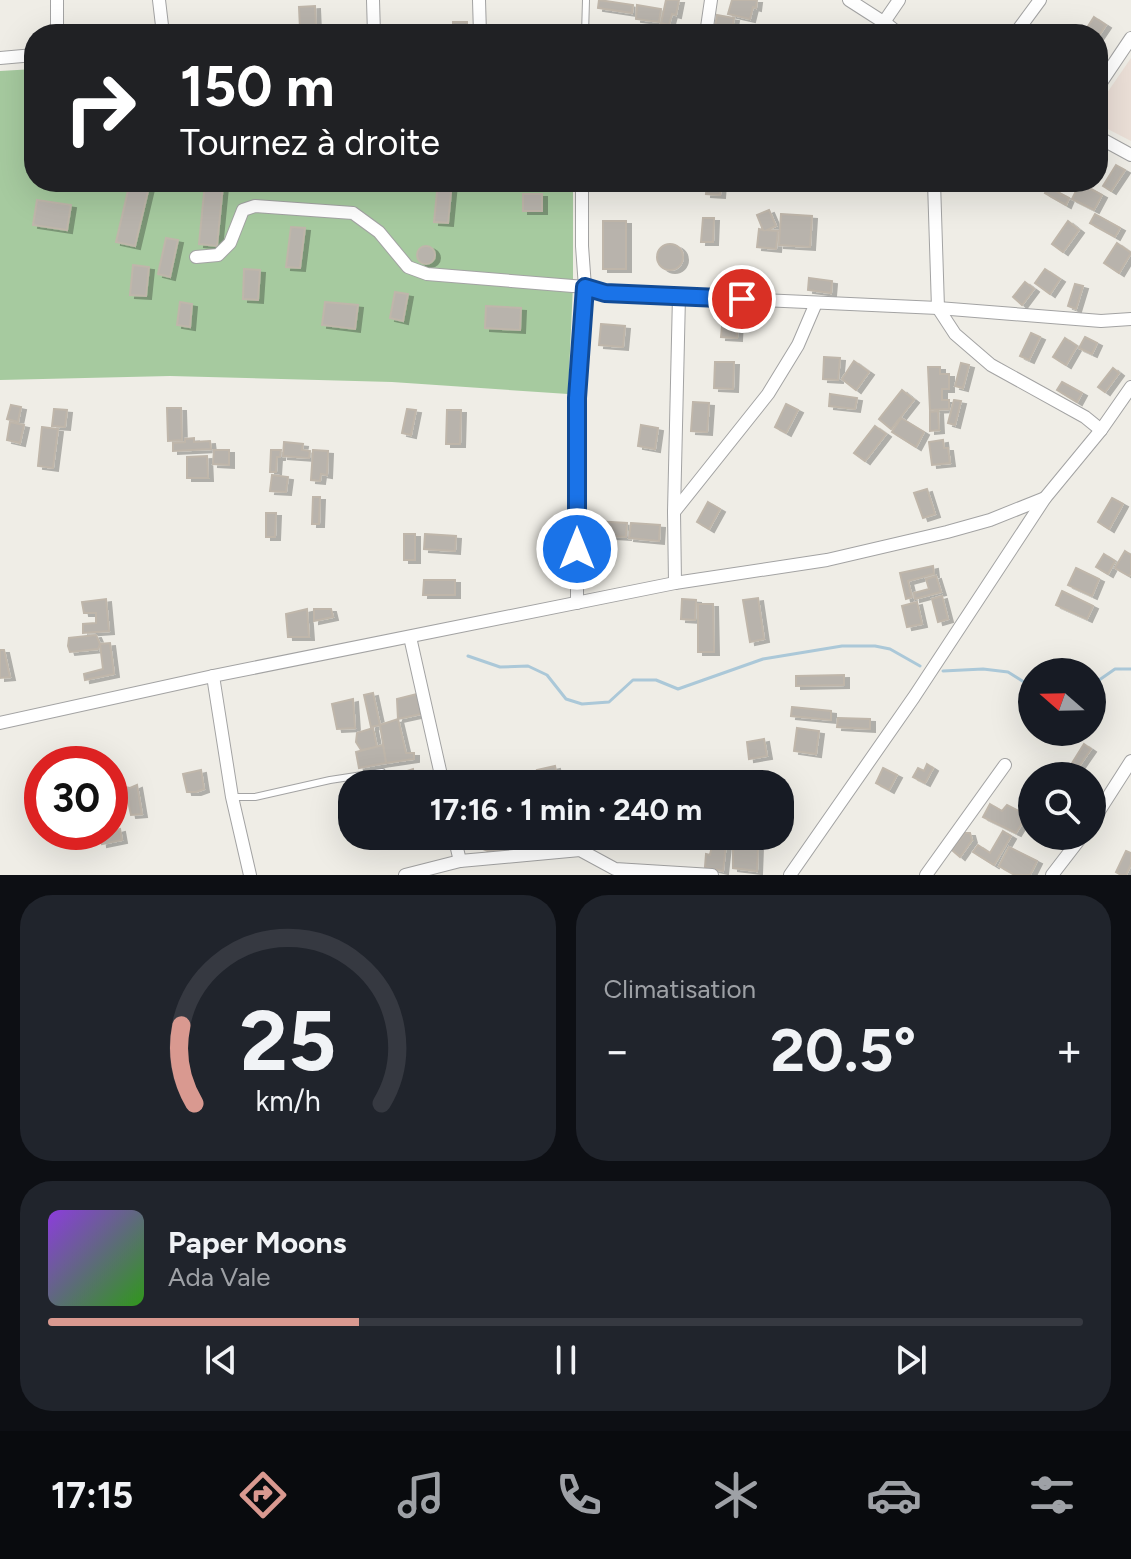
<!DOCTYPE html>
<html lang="fr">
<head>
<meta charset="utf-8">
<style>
  :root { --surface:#171b24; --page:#20242c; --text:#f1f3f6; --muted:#9ea1a6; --line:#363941; --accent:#d99990 }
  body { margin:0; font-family:Figtree,sans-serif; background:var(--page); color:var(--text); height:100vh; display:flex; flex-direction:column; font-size:30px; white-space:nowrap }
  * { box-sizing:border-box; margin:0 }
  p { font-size:26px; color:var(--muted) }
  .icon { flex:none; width:44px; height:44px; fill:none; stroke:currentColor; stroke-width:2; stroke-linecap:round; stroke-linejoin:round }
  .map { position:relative; height:875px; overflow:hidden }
  .panel { display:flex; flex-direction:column; gap:20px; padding:20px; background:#0d0f14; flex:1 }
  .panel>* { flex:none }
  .hud { position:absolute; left:24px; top:24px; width:1084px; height:168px; border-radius:32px; box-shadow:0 8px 32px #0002; background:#202124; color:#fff; overflow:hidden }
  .needle { width:52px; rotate:290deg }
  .tools { position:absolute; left:1018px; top:658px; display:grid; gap:16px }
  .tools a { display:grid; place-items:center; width:88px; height:88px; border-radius:50%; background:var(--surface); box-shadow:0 8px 32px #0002; font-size:40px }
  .speed { position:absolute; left:24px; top:746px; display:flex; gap:16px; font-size:40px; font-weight:700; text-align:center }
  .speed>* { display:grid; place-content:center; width:104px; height:104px; border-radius:50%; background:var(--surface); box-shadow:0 8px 32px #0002; line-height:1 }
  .speed .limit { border:12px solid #d22; background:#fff; color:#111 }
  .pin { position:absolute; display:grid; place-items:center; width:68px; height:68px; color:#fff; margin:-34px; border:4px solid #fff; border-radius:50%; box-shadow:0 2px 8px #0007 }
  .me { position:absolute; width:88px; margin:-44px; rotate:0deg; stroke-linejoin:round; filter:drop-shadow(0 0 6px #0008) }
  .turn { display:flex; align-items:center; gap:28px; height:168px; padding:0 24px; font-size:36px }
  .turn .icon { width:104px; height:104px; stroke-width:2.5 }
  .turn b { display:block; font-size:56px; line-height:68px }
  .big { font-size:60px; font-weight:700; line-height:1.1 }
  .panel .card { flex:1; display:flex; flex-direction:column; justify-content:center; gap:12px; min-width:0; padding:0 28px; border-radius:32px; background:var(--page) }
  .panel .dial { align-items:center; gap:0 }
  .dial svg { height:208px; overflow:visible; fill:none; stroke:var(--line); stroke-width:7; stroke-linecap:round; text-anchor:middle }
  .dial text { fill:var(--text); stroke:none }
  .song { display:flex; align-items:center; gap:24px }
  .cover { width:96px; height:96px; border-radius:12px; background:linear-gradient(135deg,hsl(270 70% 55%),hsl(110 70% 35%)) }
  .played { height:8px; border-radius:4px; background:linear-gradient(90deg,var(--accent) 30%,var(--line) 30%) }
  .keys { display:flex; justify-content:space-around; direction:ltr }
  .heat { display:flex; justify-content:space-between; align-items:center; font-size:44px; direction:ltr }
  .panel .tiles { flex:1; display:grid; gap:20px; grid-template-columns:1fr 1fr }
  .card:last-child { grid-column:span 2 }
  .trip { position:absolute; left:338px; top:770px; width:456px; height:80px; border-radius:32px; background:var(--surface); box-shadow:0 8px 32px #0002; font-weight:700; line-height:80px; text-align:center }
  .tabs { display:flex; height:128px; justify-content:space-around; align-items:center; background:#090b0e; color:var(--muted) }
  .tabs .icon { width:56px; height:56px }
  .tabs .selected { color:var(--accent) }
  .tabs b { font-size:36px; color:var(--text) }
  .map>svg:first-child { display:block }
  .military { fill:#ebdfd7 }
  .forest { fill:#a6ca9f }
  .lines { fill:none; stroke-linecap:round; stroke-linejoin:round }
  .stream { stroke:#abc8d8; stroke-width:3 }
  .building { fill:#b8b3ac; stroke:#bfb6aa; stroke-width:2; filter:url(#shadow) }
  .service-casing { stroke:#a3a3a3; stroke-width:8 }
  .minor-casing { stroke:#a3a3a3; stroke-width:14 }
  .service { stroke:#fff; stroke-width:6 }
  .minor { stroke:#fff; stroke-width:12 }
  .route-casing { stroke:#114b97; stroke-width:20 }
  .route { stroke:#1a73e8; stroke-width:14 }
</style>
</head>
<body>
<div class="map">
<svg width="1131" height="875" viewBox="0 0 1131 875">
  <defs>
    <filter id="shadow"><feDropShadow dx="5" dy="3" stdDeviation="0" flood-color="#0004"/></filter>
  </defs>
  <rect width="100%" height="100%" fill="#efede6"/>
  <path class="military" d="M1131,58V141L1098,124V106Z"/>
  <path class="forest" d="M34,69V182H573V286L568,394L392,382L170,376L0,380V71Z"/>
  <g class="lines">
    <g class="stream">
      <path d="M468,656L500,667L528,666L547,675L566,699L582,704L609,702L633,680H656L678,689L763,659L842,646H875L890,649L920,666"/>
      <path d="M943,671L983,669L1008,672L1032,687"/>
      <path d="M1092,685L1115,669H1131"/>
    </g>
  </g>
  <g class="building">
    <path d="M599,0L633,5L632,13L598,8Z"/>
    <path d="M666,0H679L676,15L672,14L669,25L661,23Z"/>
    <path d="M732,0H757L756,8L753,7L750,19L728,14Z"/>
    <path d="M637,5L661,9L659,22L636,19Z"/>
    <path d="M315,6L316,28L300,29L299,7Z"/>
    <path d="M717,15L734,18L731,34L714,33Z"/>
    <path d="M1094,17L1106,25L1098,37V34H1090L1085,31Z"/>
    <rect x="453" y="22" width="14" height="12"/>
    <path d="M1116,165L1125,170L1111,191L1103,186Z"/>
    <path d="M130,182L149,187L135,246L116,242Z"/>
    <path d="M438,182H452L448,223L434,222Z"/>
    <path d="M707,182H721L720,195L706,194Z"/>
    <path d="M205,183L223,185L217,246L199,244Z"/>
    <path d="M1080,183L1102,195L1094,210L1072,199Z"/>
    <path d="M1048,187L1069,198L1066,205L1045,193Z"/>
    <rect x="523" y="194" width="19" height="17"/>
    <path d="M37,200L71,205L67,230L33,225Z"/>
    <path d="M769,210L776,226L767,230L778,231L776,249L757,247L759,229L763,230L757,215Z"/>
    <path d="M781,214L812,216L810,247L779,245Z"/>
    <path d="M1095,214L1120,228L1115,237L1090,223Z"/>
    <path d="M703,218H714L713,242H701Z"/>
    <rect x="603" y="221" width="23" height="48"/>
    <path d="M1068,221L1079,230L1063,252L1052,244Z"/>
    <path d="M291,227L305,228L300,268L286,267Z"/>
    <path d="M166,238L178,240L170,277L158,274Z"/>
    <path d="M1117,243L1131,253L1119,273L1104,263Z"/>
    <circle cx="670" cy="257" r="13"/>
    <circle cx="426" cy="255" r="9"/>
    <path d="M133,265L149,267L146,296L130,295Z"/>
    <path d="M244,269L260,270L258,300L243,299Z"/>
    <path d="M1045,269L1060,279L1050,294L1035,283Z"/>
    <path d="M809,278L832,281L831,293L808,290Z"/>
    <path d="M1025,282L1034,289L1022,305L1013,297Z"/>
    <path d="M1075,284L1083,286L1076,309L1068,306Z"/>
    <path d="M395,292L408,294L403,321L390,318Z"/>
    <path d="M180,302L192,304L190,327L177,325Z"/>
    <path d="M325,302L358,305L355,329L322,325Z"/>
    <path d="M486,306L521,308L520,330L485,328Z"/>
    <path d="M723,315L738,316L737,338L721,337Z"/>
    <path d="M601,324L625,326L623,347L599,345Z"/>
    <path d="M1031,333L1040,337L1029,360L1020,356Z"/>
    <path d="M1085,337L1097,343L1092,354L1079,348Z"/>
    <path d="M1065,338L1077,346L1066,365L1053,357Z"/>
    <path d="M824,357L840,358L838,380L823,379Z"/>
    <path d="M854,361L869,372L856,390L842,379Z"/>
    <path d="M715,362H734L733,389L714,388Z"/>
    <path d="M961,363L969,365L963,388L955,386Z"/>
    <path d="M928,367H940V374H949V389H942V400H949V409L930,410Z"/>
    <path d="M1113,368L1119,373L1105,392L1098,387Z"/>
    <path d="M1062,382L1082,393L1077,402L1057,390Z"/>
    <path d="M902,390L914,400L891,429L879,419Z"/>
    <path d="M830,394L857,398L855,409L829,406Z"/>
    <path d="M954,400L961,401L955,425L948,423Z"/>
    <path d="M693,402L709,403L707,432L691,431Z"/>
    <path d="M786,404L798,410L786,433L775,427Z"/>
    <path d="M11,405L21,407L18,422L7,419Z"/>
    <path d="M167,408H181L182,440L168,441Z"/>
    <path d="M54,409L67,410L65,427L52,426Z"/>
    <path d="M407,409L416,410L411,435L402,433Z"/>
    <path d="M447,410H461L460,444H446Z"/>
    <path d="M938,411L939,430L930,431V412Z"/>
    <path d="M901,418L924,432L916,447L892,432Z"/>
    <path d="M10,422L24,425L20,443L7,440Z"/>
    <path d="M641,425L658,428L655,449L638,446Z"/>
    <path d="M875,426L886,434L865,461L854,453Z"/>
    <path d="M42,427L58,429L53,468L38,466Z"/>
    <path d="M194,438V442L210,441L211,449L173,451V443L185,442V439Z"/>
    <path d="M943,440L944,448H948L950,463L932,465L929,442Z"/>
    <path d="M284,442L303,444L302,450L310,451L309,458L283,456Z"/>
    <path d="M214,450H229V465L213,464Z"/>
    <path d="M271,450H281L280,457H277L276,472H270Z"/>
    <path d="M313,450L328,451L327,475L321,474L320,481L311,480Z"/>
    <path d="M207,456L208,478H187V457Z"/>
    <path d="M272,475L288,477L286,492L270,491Z"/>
    <path d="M927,489L935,514L923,518L914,493Z"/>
    <path d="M313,497H320L319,524H312Z"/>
    <path d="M1112,498L1123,504L1109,529L1098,522Z"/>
    <path d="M708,502L720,509L709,529L697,522Z"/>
    <path d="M266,513H276L275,537H266Z"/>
    <path d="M594,521L627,523L626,537L594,535Z"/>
    <path d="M631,523L660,525L659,541L629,538Z"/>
    <rect x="404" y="534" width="11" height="26"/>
    <path d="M425,534L456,536L455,551L424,549Z"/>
    <path d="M1125,551L1131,555V573L1129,576L1115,568Z"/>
    <path d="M1104,554L1115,561L1108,574L1096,567Z"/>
    <path d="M933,566L934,574L908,581L912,597L906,599L900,573Z"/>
    <path d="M1076,568L1099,579L1092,596L1068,585Z"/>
    <path d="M936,576L941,592L915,599L914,593L929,589L926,579Z"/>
    <path d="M424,580H455V595H423Z"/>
    <path d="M1062,591L1093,606L1087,619L1056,605Z"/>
    <path d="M942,596L948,619L938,622L932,599Z"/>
    <path d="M758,598L764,639L750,642L743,600Z"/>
    <path d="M106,599L109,631L83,633V624L96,623V613H84L82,602Z"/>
    <path d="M682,599L696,600L695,620L681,619Z"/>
    <path d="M917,602L922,624L907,627L902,606Z"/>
    <path d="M698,604H713L714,652H698Z"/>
    <path d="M307,609L309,637H288L286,614Z"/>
    <path d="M314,609H331L333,617L314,621Z"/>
    <path d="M96,635L100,644L98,649L70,652L68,646L69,638Z"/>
    <path d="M110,643L114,674L85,680L84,674L103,669L100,644Z"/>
    <path d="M0,650H4L10,677L0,678Z"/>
    <path d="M844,675V685L796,686V676Z"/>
    <path d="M373,693L380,725L371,727L364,695Z"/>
    <path d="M417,694L421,714L398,719L397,699Z"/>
    <path d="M353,699L355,728L337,729L332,704Z"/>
    <path d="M792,707L831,711V720L791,716Z"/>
    <path d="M838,718L870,719V729L837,727Z"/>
    <path d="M398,719L406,753H414V759L386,763L380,725Z"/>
    <path d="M373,728L377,747L361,750L356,742L357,733Z"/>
    <path d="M797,728L819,731L816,754L794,751Z"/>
    <path d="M764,739L767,756L749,759L747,742Z"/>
    <path d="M1084,744L1091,749L1075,772L1069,768Z"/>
    <path d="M383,745L386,763L359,768L356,752Z"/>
    <path d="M927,764L933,768L925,783L913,777L918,768L924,771Z"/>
    <path d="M555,766L559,784H541L537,770Z"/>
    <path d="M883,768L897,775L889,790L876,783Z"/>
    <path d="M413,769L414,780L391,784L389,777Z"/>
    <path d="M201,770L204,789L196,792H187L183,774Z"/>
    <path d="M137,785L142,814L131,815L125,787L130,788Z"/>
    <path d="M990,804L1002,811L1007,805L1027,815L1016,833L983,817Z"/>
    <path d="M120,829L122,840L102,844L101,834Z"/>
    <path d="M1003,831L1011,836L994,865L973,852L978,845L990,853Z"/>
    <path d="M965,833H970L972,840L960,857L952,850Z"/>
    <path d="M481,836H507L509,849L490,852L483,849Z"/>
    <path d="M713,841L726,844L723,871L705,867L706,854L710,855Z"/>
    <path d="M758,845L757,871L733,868V846Z"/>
    <path d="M1009,847L1037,861L1030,875H1015L999,866Z"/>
    <path d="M1126,851L1131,853V864L1126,875H1121L1116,872Z"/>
  </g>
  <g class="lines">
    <defs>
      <g id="service">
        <path d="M585,34L586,0"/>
        <path d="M232,797H255L330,780L382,772"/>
      </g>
      <g id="minor">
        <path d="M57,0V34"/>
        <path d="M159,0L163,34"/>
        <path d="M373,0L374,34"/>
        <path d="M479,0L480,34"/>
        <path d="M849,0L888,25L899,34"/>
        <path d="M884,22L899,0"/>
        <path d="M706,34L711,0"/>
        <path d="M1015,34L1040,0"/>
        <path d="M0,58L34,55"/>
        <path d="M1098,87L1131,38"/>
        <path d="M1098,137L1131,155"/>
        <path d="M582,182V246L585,287L605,293L938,308L1101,321L1131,319"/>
        <path d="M934,182L938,308L955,334L991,365L1085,417L1101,430"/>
        <path d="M196,257L218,255L230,243L243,210L255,206L353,213L379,232L408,267L427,274L585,287L577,398V603"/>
        <path d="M674,512L768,394L798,345L816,303"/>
        <path d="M675,583L674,512L679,296"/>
        <path d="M410,637L443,784"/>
        <path d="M213,676L232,797L250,875"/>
        <path d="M0,723L213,676L675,583L827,560L947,532L990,520L1045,498"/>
        <path d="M1092,822L1131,761"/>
        <path d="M454,836L460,861"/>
        <path d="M405,875L460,861L580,850L615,869L712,875"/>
        <path d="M790,875L914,697L1045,498L1101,430L1131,387"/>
        <path d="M926,875L1005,765"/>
        <path d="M1052,875L1082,836"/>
      </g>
    </defs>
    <use href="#service" class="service-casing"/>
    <use href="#minor" class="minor-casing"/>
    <use href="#service" class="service"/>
    <use href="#minor" class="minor"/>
  </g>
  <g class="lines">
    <defs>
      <path id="route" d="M577,549V398L585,287L605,293L742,299"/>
    </defs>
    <use href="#route" class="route-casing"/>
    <use href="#route" class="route"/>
  </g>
</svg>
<div class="tools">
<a><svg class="needle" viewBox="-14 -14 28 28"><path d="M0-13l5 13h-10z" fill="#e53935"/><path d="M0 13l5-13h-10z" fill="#9ea1a6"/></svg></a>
<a><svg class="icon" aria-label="search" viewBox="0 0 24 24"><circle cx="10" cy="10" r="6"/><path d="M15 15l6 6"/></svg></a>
</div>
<div class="speed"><div class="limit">30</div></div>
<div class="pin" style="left:742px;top:299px;background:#d93025"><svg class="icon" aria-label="arrive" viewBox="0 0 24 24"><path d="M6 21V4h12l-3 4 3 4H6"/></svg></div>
<svg class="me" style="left:577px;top:549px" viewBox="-20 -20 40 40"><circle r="17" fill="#1a73e8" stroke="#fff" stroke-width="3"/><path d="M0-11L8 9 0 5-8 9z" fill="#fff"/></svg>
<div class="trip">17:16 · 1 min · 240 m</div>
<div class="hud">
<div class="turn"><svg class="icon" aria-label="right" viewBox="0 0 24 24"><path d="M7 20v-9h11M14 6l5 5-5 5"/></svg><div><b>150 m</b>Tournez à droite</div></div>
</div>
</div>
<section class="panel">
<div class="tiles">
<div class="card dial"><svg viewBox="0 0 100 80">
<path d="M14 69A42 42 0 1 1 86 69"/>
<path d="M14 69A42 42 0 0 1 9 39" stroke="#d99990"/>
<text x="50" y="56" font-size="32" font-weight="700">25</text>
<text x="50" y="72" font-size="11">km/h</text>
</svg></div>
<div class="card"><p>Climatisation</p>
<div class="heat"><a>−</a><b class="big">20.5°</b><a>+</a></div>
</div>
<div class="card">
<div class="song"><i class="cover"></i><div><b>Paper Moons</b><p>Ada Vale</p></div></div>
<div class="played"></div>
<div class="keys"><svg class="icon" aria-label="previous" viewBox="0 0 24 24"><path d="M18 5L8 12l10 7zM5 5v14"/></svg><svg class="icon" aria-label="pause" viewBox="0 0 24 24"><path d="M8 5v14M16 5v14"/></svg><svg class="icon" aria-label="next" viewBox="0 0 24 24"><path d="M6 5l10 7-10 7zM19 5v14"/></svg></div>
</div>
</div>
</section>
<nav class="tabs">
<b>17:15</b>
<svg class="icon selected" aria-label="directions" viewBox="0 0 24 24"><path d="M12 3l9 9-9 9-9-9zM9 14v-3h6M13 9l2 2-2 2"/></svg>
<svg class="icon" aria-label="music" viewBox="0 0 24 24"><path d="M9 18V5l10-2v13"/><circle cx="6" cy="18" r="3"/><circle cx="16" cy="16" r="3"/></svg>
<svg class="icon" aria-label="phone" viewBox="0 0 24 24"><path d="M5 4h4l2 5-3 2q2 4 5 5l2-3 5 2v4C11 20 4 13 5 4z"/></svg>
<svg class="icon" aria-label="climate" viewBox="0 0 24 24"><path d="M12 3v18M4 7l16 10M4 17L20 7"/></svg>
<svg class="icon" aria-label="car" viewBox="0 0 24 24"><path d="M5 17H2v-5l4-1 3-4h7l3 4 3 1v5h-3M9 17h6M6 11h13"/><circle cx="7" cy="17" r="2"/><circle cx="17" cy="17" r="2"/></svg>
<svg class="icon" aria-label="filters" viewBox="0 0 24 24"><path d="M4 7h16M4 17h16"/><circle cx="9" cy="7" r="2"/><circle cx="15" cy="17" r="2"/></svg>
</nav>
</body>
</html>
